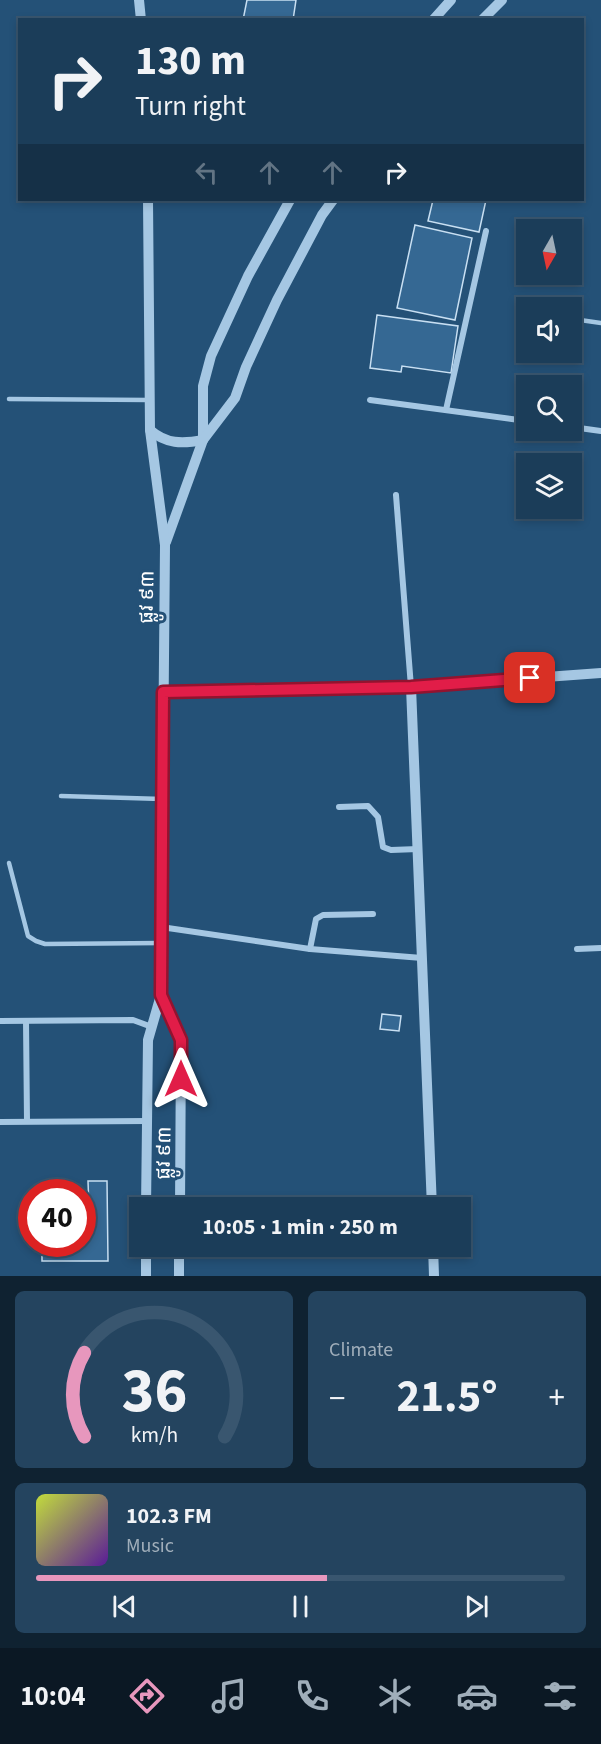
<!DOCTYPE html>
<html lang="en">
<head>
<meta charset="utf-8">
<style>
  :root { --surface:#1b3d59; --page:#24445f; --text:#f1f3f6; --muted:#a0aeba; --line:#39566f; --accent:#e797bd }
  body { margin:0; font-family:"Source Sans 3","Noto Sans Khmer",sans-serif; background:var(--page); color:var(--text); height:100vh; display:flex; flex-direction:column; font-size:22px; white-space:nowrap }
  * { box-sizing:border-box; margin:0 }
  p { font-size:20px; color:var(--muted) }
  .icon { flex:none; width:33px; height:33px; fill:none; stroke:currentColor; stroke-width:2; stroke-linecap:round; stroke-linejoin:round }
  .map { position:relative; height:1276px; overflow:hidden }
  .side { display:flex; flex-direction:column; gap:15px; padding:15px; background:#0f2231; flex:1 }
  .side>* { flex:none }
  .guide { position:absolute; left:18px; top:18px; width:566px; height:183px; border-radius:0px; box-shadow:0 3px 9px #0003,0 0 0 2px var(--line); background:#1b3d59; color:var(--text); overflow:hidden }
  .needle { width:39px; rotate:189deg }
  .buttons { position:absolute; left:516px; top:219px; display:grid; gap:12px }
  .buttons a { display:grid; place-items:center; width:66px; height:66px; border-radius:0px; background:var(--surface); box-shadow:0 3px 9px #0003,0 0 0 2px var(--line); font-size:30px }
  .speed { position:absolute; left:18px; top:1179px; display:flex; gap:12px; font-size:30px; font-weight:700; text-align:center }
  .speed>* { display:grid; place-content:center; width:78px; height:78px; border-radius:50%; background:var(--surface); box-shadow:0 3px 9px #0003,0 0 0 2px var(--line); line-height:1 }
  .speed .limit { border:9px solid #d22; background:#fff; color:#111 }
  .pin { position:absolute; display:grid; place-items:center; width:51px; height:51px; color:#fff; margin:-26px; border-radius:12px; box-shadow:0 3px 9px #0006 }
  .me { position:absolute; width:66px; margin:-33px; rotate:0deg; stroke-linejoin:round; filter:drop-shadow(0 0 4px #0008) }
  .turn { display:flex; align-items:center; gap:21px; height:126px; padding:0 18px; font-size:27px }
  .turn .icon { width:78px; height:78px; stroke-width:2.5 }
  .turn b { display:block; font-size:42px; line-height:51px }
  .lanes { display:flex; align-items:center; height:57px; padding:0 18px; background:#0003; justify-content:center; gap:30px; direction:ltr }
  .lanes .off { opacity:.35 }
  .big { font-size:45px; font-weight:700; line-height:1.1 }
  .side .widget { flex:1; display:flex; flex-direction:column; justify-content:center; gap:9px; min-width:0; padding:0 21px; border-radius:9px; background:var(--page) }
  .side .dial { align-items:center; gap:0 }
  .dial svg { height:156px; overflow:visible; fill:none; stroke:var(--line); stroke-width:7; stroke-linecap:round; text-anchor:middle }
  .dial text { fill:var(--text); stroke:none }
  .song { display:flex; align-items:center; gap:18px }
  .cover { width:72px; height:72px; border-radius:9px; background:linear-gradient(135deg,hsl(70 70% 55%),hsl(270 70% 35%)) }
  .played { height:6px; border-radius:3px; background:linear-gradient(90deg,var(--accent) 55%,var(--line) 55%) }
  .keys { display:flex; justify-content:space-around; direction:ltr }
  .heat { display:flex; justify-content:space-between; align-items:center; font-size:33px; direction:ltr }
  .side .tiles { flex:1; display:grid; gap:15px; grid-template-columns:1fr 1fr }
  .widget:last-child { grid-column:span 2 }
  .trip { position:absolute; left:129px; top:1197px; width:342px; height:60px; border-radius:0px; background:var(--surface); box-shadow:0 3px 9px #0003,0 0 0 2px var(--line); font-weight:700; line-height:60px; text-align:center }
  .tabs { display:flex; height:96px; justify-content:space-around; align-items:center; background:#0b1824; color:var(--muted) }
  .tabs .icon { width:42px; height:42px }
  .tabs .active { color:var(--accent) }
  .tabs b { font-size:27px; color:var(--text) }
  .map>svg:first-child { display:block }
  .building { fill:#356893; stroke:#c8dff2; stroke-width:1.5 }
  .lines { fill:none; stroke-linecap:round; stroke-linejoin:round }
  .service { stroke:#a5c7e3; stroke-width:4.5 }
  .minor { stroke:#a5c7e3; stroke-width:6 }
  .tertiary { stroke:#a5c7e3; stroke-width:10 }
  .route-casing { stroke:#92132f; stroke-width:15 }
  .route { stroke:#e11d48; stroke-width:10 }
  .labels { text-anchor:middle; stroke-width:6; stroke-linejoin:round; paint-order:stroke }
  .street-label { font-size:20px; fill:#fff; stroke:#245177 }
</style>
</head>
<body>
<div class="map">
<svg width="601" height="1276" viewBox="0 0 601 1276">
  <rect width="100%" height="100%" fill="#245177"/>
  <g class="building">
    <path d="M247,0H296L293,20H243Z"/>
    <path d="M433,200H486L479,232L428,221Z"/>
    <path d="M415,225L472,238L455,320L397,308Z"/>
    <path d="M377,315L458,326L451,373L402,366L401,372L370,368Z"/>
    <path d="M382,1014L401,1016L399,1031L380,1029Z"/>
    <path d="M88,1181H107L108,1261H42V1246L82,1244V1209H89Z"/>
  </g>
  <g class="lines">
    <g class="service">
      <path d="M580,320L601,323"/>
      <path d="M9,399L149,400"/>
      <path d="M61,796L162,799"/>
      <path d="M9,863L28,936L36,941L45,944L161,943"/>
    </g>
    <g class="minor">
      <path d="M370,400L526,421"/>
      <path d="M446,410L486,231"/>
      <path d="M572,427L601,431"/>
      <path d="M396,495L411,687"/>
      <path d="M339,807L368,806L378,817L383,847L391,850L418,849"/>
      <path d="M161,927L310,949L422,958"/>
      <path d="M310,949L316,919L323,915L373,914"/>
      <path d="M577,949L601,948"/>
      <path d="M0,1021L133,1020L152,1027"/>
      <path d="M26,1021L27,1121"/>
      <path d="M0,1122L147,1121"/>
    </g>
    <g class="tertiary">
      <path d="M139,0L141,20"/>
      <path d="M433,20L451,0"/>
      <path d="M482,20L502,0"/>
      <path d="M150,430C166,444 182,444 203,440"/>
      <path d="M203,440V386L211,356L248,276L290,200"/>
      <path d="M166,542L203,440L235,398L246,367L277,300L322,215L333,200"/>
      <path d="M411,687L432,1208"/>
      <path d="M163,692L411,687L601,673"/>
      <path d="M161,995L181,1040L180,1208"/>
      <path d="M146,1208L148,1040L161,995L165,545L150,430L148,200"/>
      <path d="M433,1246L434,1276"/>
      <path d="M146,1276V1246"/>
      <path d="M179,1276V1246"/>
    </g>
  </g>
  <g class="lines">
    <defs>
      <path id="route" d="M181,1079V1040L161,995L163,692L411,687L530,678"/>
    </defs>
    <use href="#route" class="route-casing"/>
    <use href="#route" class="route"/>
  </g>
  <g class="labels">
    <g class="street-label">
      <text transform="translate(146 597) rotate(-89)" y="7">ផ្លូវ ៩៣</text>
      <text transform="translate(163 1153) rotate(-89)" y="7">ផ្លូវ ៩៣</text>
    </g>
  </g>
</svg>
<div class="buttons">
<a><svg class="needle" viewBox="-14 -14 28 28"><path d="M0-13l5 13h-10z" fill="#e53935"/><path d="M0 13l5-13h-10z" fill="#a0aeba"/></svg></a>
<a><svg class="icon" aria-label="sound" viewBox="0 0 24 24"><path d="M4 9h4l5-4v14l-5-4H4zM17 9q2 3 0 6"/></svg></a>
<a><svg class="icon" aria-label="search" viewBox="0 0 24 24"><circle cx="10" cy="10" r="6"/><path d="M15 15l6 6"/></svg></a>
<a><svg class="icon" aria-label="layers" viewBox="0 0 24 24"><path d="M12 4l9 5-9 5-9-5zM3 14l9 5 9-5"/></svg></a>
</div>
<div class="speed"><div class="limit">40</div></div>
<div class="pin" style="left:530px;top:678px;background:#d93025"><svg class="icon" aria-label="arrive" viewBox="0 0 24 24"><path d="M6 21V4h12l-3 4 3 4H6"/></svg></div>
<svg class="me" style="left:181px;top:1079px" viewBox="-20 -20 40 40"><path d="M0-17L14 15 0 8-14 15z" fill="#e11d48" stroke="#fff" stroke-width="4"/></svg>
<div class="trip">10:05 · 1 min · 250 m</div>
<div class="guide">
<div class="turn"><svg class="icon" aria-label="right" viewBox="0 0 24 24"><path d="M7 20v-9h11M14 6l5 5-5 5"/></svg><div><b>130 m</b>Turn right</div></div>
<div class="lanes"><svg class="icon off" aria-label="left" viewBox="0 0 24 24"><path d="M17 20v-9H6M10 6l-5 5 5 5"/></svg><svg class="icon off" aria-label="ahead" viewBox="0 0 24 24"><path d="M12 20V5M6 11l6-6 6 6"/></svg><svg class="icon off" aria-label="ahead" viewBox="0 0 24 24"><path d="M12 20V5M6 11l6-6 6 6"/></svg><svg class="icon" aria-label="right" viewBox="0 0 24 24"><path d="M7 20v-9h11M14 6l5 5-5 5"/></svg></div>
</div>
</div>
<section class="side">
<div class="tiles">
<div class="widget dial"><svg viewBox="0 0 100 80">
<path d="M14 69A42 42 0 1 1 86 69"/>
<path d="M14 69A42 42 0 0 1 14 26" stroke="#e797bd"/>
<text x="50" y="56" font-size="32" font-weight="700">36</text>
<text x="50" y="72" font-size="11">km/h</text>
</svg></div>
<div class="widget"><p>Climate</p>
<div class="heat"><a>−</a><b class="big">21.5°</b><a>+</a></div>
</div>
<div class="widget">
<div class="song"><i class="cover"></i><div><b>102.3 FM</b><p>Music</p></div></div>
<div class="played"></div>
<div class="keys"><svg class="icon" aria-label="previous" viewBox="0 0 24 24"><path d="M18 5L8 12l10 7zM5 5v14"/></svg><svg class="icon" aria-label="pause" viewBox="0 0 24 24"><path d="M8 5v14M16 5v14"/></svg><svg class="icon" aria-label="next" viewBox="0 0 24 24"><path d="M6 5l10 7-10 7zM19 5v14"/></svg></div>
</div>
</div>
</section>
<nav class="tabs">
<b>10:04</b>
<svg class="icon active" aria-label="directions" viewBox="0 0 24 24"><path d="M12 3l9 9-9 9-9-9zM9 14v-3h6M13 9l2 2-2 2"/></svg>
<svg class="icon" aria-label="music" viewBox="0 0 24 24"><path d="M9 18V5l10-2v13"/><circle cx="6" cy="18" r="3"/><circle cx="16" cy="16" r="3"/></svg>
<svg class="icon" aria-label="phone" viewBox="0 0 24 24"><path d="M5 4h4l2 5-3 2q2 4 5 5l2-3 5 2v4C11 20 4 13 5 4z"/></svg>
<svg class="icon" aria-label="climate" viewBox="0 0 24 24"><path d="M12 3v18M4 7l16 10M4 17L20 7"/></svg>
<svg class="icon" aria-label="car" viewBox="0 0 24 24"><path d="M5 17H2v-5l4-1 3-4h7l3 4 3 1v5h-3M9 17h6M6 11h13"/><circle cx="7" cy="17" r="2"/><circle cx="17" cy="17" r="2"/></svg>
<svg class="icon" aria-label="filters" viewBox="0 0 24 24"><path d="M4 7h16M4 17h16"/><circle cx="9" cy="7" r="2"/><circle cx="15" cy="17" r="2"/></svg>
</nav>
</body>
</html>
